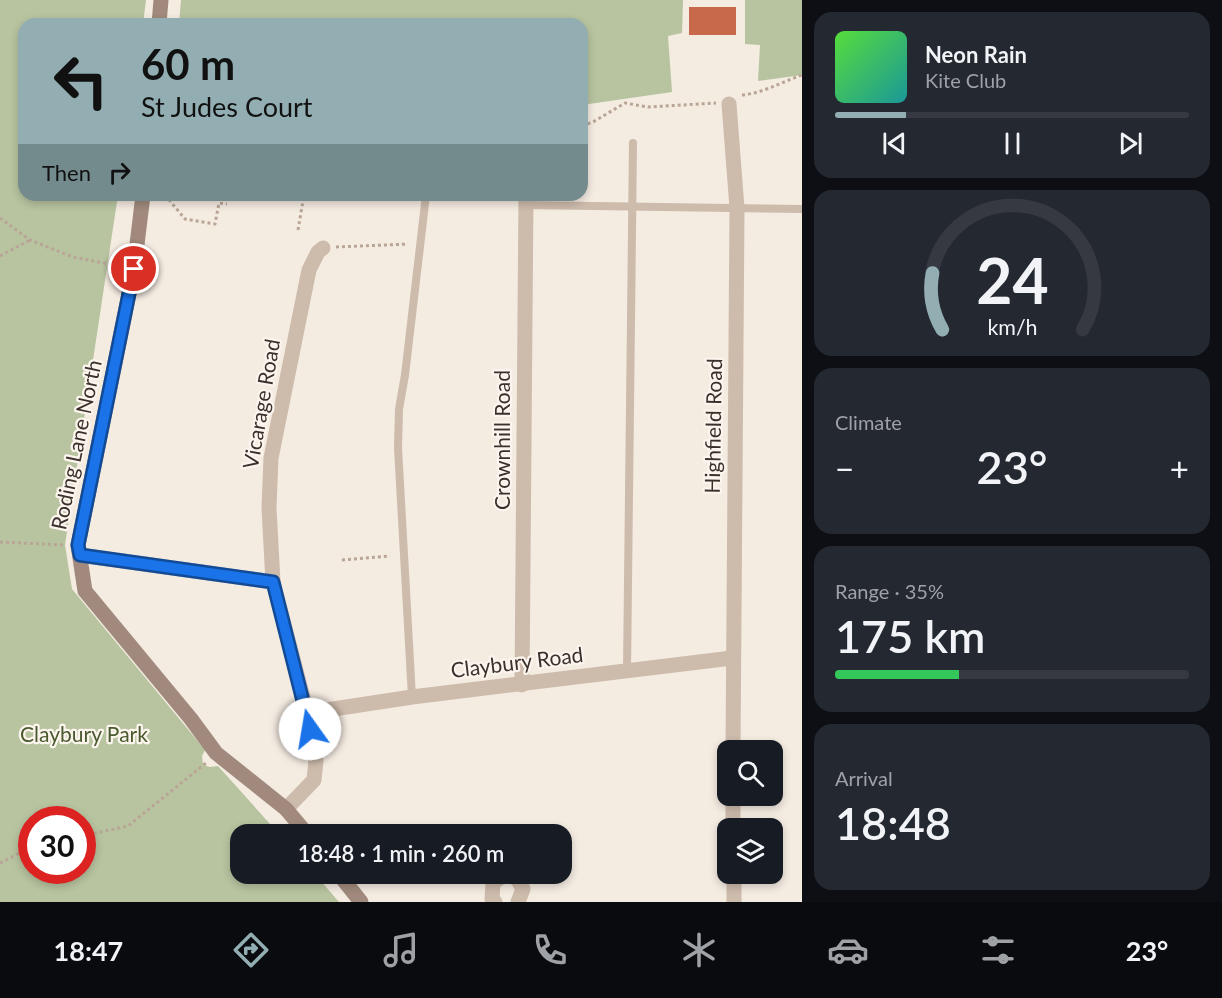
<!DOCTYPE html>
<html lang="en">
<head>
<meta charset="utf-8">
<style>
  :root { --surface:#171b24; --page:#242831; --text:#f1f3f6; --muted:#9ea1a6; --line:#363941; --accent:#92aeb2 }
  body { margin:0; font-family:Lato,sans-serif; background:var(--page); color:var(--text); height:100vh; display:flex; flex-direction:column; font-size:22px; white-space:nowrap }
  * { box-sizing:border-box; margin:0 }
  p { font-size:20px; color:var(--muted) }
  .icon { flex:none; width:33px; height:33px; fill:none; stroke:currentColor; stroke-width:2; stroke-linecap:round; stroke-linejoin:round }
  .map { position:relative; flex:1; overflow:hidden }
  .panel { display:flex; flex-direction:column; gap:12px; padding:12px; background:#0d0f14; width:420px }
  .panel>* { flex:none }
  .top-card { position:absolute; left:18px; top:18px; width:570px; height:183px; border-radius:18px; box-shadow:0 3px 9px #0003; background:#92aeb2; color:#111; overflow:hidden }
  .controls { position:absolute; left:717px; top:740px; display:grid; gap:12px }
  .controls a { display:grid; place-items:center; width:66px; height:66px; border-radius:12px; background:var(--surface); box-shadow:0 3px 9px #0003; font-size:30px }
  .speed { position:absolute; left:18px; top:806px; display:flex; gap:12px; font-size:30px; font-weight:700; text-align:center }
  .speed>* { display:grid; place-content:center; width:78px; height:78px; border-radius:50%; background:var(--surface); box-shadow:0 3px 9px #0003; line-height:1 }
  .speed .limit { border:9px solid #d22; background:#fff; color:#111 }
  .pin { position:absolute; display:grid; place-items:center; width:51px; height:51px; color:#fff; margin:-26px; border:3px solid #fff; border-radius:50%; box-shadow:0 2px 6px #0007 }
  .me { position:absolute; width:66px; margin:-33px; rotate:347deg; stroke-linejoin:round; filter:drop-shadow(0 0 4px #0008) }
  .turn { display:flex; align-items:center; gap:21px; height:126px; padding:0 24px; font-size:27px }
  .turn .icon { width:78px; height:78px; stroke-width:2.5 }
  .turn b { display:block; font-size:42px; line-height:51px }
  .then { display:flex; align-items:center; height:57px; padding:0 24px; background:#0003; gap:12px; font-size:22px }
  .big { font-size:45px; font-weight:600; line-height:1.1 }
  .panel .card { flex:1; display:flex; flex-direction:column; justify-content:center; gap:9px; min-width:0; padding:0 21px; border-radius:18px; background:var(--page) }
  .panel .dial { align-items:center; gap:0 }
  .dial svg { height:156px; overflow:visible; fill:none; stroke:var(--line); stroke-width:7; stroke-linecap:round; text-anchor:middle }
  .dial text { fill:var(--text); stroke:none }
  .song { display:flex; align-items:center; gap:18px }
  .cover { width:72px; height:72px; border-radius:9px; background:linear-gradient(135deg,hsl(110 70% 55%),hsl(180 70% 35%)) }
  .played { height:6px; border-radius:3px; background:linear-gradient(90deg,var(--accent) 20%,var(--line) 20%) }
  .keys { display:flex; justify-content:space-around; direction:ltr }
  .heat { display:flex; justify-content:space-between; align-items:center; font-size:33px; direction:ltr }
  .charge { height:9px; border-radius:4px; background:linear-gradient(90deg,#34c759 35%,var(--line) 0) }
  .trip { position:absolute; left:230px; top:824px; width:342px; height:60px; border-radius:18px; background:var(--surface); box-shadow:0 3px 9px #0003; font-weight:600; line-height:60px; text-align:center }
  .tab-bar { display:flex; height:96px; justify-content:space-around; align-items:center; background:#090b0e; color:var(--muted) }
  .tab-bar .icon { width:42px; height:42px }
  .tab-bar .active { color:var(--accent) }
  .tab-bar b { font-size:27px; color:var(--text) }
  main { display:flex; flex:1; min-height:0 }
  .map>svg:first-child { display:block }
  .green { fill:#b8c4a0; fill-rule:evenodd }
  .building { fill:#c8694b }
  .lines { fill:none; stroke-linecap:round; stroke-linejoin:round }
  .path { stroke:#b9a596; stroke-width:3; stroke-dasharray:3 3; stroke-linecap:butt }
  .lane { stroke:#cdbbac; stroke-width:8 }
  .street { stroke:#cdbbac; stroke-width:15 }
  .secondary { stroke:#a18a7d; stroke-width:15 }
  .route-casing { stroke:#114b97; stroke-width:15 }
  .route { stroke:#1a73e8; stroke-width:10 }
  .labels { text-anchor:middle; stroke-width:4.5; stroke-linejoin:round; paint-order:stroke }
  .street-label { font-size:21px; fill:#3b302b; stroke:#fbf5ee }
  .park-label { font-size:21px; fill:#4a5a2e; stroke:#fbf5ee }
</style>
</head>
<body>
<main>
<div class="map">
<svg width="802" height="902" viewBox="0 0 802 902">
  <rect width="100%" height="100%" fill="#f4ebe1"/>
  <g class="green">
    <path d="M0,0H146L143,24H24V195H118L65,545L72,589L205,750L202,756L203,765L210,767L218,766L279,834H240V873H314L339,902H0ZM32,819H82V870H32Z"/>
    <path d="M181,0H691H683L682,33L668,36L672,92L582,105V24H179Z"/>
    <path d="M745,0H802V75L758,81L760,45L745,44Z"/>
  </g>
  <rect class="building" x="689" y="7" width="47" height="28"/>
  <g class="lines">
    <g class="path">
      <path d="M742,95C763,93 782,82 802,75"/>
      <path d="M582,126L593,122L625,103L648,107L716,103"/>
      <path d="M165,195L185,219L215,224L219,203L227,204"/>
      <path d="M0,218L30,240L73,257L119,266"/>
      <path d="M298,230L304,195"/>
      <path d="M336,247L408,244"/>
      <path d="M0,256L30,240"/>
      <path d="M0,542L64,545"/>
      <path d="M342,560L390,556"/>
      <path d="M82,836L128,826L206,763"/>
      <path d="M0,863L32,847"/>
    </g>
    <g class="lane">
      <path d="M526,205L802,209"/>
      <path d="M627,671L633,143"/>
      <path d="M412,697L398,448L399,409L405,375L426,195"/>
    </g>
    <g class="street">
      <path d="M729,104L737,208L733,750"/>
      <path d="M80,555L273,582"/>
      <path d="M522,685L526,195"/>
      <path d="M307,713L412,697L732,658"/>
      <path d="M733,795V828"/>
      <path d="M286,809L314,780L316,761L307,713L273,582L269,508L271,458L309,270L318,252L323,248"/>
      <path d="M734,873V902"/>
      <path d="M495,902L492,899L493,883L501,877L510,875L518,880L523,889L518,902"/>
    </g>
    <g class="secondary">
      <path d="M159,24L161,0"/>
      <path d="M143,195L134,269L78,545L85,591L191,719L216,753L286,809L307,834"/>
      <path d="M338,873L361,902"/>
    </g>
  </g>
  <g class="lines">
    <defs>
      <path id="route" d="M134,269L78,545L80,555L273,582L310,729"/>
    </defs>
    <use href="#route" class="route-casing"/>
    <use href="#route" class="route"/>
  </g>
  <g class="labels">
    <g class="street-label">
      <text transform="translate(262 404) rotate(-80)" y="7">Vicarage Road</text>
      <text transform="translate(714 426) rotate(-89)" y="7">Highfield Road</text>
      <text transform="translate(503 440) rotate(-90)" y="7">Crownhill Road</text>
      <text transform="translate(77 445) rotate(-78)" y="7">Roding Lane North</text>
      <text transform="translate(517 663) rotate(-7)" y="7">Claybury Road</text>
    </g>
    <g class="park-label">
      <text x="84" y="742">Claybury Park</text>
    </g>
  </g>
</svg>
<div class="controls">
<a><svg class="icon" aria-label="search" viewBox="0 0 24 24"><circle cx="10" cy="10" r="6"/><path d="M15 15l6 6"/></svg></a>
<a><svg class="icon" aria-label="layers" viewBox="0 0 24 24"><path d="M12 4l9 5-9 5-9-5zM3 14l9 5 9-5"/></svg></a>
</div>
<div class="speed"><div class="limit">30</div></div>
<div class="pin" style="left:134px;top:269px;background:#d93025"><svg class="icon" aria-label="arrive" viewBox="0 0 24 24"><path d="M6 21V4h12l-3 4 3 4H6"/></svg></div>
<svg class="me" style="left:310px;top:729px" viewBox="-20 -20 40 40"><circle r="19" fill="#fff"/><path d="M0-13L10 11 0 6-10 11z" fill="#1a73e8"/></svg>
<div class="trip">18:48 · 1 min · 260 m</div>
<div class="top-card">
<div class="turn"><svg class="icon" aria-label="left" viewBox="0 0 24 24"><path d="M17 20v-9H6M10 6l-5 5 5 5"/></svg><div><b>60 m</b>St Judes Court</div></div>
<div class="then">Then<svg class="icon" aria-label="right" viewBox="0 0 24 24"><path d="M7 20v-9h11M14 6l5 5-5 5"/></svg></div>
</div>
</div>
<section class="panel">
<div class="card">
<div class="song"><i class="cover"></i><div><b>Neon Rain</b><p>Kite Club</p></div></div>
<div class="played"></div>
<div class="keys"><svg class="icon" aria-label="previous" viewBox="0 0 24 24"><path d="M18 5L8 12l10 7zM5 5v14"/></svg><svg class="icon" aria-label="pause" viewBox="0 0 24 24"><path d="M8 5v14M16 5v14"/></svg><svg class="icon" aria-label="next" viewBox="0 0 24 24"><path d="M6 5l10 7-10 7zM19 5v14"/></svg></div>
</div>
<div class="card dial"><svg viewBox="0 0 100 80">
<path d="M14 69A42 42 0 1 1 86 69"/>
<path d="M14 69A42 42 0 0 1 9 40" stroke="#92aeb2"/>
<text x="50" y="56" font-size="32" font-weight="700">24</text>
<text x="50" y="72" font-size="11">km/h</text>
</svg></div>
<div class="card"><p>Climate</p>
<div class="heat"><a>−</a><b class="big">23°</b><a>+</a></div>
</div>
<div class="card"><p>Range · 35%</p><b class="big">175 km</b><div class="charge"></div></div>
<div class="card"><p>Arrival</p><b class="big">18:48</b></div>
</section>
</main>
<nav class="tab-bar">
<b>18:47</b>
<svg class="icon active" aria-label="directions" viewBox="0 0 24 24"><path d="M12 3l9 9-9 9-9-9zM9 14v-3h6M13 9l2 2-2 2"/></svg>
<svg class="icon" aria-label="music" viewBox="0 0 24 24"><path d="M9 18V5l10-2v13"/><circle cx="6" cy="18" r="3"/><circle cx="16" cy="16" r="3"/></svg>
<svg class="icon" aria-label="phone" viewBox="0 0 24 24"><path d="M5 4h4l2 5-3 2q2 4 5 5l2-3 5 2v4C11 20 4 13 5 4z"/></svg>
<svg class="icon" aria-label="climate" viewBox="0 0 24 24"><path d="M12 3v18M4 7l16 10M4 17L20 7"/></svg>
<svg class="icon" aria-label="car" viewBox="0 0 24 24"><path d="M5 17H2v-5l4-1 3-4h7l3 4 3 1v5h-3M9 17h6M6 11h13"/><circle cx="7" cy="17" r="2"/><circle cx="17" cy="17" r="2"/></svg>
<svg class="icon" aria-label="filters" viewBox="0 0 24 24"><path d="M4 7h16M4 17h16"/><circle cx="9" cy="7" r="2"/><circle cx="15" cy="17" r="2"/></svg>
<b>23°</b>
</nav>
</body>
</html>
